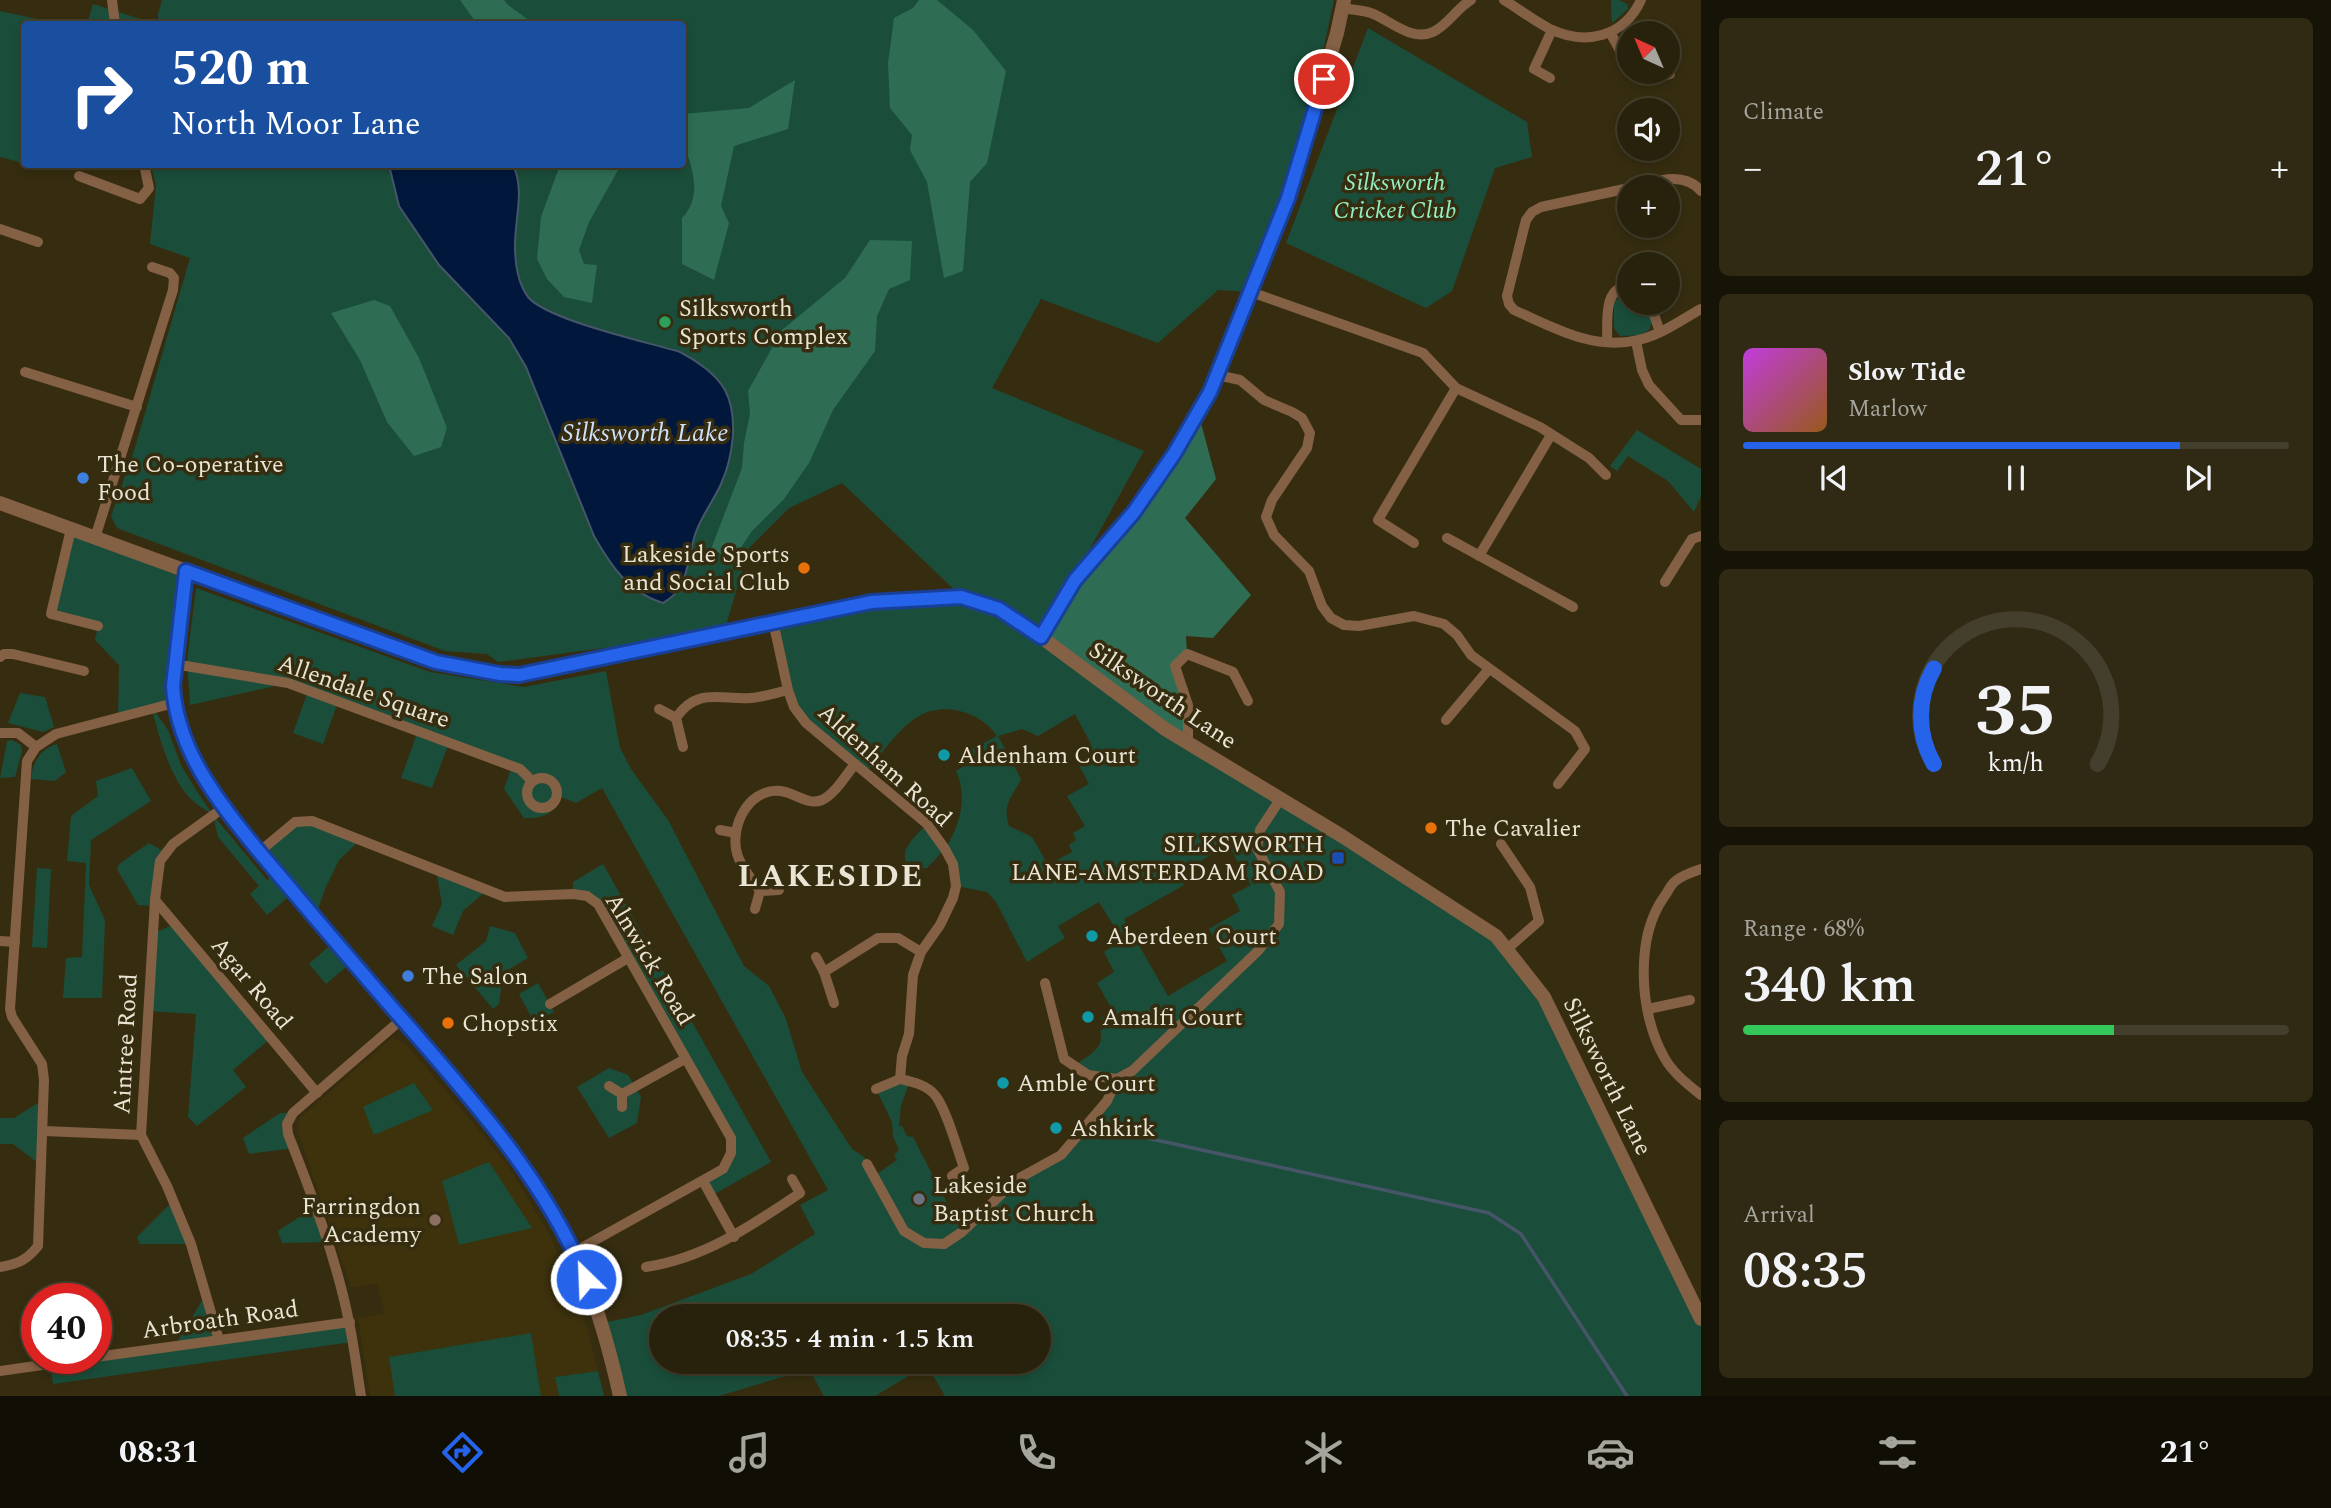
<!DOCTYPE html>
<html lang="en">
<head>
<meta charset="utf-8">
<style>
  :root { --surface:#28220c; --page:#302a15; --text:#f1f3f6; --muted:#a5a49d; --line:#443f2d; --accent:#2563eb }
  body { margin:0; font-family:Spectral,serif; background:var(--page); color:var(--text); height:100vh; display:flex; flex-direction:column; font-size:26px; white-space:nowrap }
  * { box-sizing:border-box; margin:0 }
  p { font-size:23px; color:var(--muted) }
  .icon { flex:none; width:38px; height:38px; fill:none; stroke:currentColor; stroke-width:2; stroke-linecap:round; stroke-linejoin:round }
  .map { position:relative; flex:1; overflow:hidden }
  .sheet { display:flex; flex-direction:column; gap:18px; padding:18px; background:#161307; width:630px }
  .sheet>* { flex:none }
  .top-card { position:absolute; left:21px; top:21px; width:665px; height:147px; border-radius:7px; box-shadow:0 4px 10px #0003,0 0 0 2px var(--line); background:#1a4fa0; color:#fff; overflow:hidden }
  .needle { width:46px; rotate:316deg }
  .fabs { position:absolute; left:1617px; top:21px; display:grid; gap:14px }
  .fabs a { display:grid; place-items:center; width:63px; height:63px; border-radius:50%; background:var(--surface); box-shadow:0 4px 10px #0003,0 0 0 2px var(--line); font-size:35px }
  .speed { position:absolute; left:21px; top:1283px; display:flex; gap:14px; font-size:35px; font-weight:700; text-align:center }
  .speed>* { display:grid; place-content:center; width:91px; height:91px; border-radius:50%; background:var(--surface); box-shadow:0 4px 10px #0003,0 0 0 2px var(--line); line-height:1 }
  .speed .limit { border:10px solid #d22; background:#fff; color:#111 }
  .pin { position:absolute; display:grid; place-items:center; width:60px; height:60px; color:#fff; margin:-30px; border:4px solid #fff; border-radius:50%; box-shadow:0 2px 7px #0007 }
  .me { position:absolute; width:77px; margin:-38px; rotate:336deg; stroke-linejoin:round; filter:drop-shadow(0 0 5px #0008) }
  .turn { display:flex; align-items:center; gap:24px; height:147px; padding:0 35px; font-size:32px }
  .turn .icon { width:91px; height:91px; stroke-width:2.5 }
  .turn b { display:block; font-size:49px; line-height:60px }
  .big { font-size:52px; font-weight:600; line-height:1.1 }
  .sheet .widget { flex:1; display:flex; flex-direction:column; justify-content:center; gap:10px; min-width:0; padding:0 24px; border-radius:10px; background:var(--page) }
  .sheet .dial { align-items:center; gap:0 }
  .dial svg { height:182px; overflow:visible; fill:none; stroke:var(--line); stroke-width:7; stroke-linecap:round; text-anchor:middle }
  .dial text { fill:var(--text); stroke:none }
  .song { display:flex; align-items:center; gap:21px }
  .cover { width:84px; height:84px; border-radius:10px; background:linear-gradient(135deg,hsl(290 70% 55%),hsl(30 70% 35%)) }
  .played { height:7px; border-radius:4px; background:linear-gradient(90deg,var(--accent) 80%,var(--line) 80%) }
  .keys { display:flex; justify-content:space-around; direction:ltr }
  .heat { display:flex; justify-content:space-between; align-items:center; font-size:38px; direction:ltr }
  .charge { height:10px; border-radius:5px; background:linear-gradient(90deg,#34c759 68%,var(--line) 0) }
  .trip { position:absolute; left:649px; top:1304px; width:402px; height:70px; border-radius:35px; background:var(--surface); box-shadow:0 4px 10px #0003,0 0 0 2px var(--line); font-weight:600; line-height:70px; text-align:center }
  .tabs { display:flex; height:112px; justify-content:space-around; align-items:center; background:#100e05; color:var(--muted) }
  .tabs .icon { width:49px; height:49px }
  .tabs .selected { color:var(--accent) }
  .tabs b { font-size:32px; color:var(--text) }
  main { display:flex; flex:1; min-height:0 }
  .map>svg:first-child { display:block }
  .built { fill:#3d320c }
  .green { fill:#1a4e3a; fill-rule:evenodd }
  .forest { fill:#2e6d53 }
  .water { fill:#01183c; stroke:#475569; stroke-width:2 }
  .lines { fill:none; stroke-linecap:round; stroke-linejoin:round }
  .stream { stroke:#475569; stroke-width:3.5 }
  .minor { stroke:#846045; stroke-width:10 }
  .tertiary { stroke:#846045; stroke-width:14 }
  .route-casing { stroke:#184099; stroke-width:18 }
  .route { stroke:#2563eb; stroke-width:12 }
  .leisure-dot { fill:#2e9e5b; stroke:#362d10; stroke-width:2.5 }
  .shop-dot { fill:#3f7fe0; stroke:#362d10; stroke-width:2.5 }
  .food-dot { fill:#e8710a; stroke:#362d10; stroke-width:2.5 }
  .culture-dot { fill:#0f9aa8; stroke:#362d10; stroke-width:2.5 }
  .transit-dot { fill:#1a4fb4; stroke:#362d10; stroke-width:2.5 }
  .worship-dot { fill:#6b7280; stroke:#362d10; stroke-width:2.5 }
  .education-dot { fill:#8d6e63; stroke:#362d10; stroke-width:2.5 }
  .labels { text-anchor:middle; stroke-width:7; stroke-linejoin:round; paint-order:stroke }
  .park-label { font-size:24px; font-style:italic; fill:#91efc5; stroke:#362d10 }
  .poi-label { font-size:24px; fill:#e9e4d3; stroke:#362d10; text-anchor:start }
  .street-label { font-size:24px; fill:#e9e4d3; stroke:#362d10 }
  .water-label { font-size:26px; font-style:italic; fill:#cddffb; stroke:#362d10 }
  .district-label { font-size:32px; font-weight:bold; letter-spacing:2px; fill:#e9e4d3; stroke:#362d10 }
</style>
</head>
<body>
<main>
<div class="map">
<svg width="1701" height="1396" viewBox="0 0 1701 1396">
  <rect width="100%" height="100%" fill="#362d10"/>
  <path class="built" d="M392,1038L406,1044L472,1122L509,1167L551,1238L587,1329L598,1371L556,1377L559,1396H370L358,1318L384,1313L377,1283L351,1288L298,1132V1123L302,1116Z"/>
  <g class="green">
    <path d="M162,0H1334L1297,171L1251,292L1218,290L1158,343L1041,299L992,388L1144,451L1041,637L1165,729L1496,936L1544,997L1701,1319V1396H945L927,1365L875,1396H824L809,1369L719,1396H620L602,1323L641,1315L751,1274L815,1234L800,1205L828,1190L602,788L576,803L561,797C552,816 543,818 524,818L504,789L512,766L449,743L432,788L401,778L418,731L338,702L323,744L293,733L308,691L288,683L190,705L187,661L196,588L430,672L524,687L606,671L620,748L631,769L668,820L744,966L769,986L786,1019L802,1072L852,1149L864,1157L874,1176L897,1160L894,1155L899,1150L893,1136L892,1122L876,1089L910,1081L901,1105L899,1126H902L907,1136L913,1137L962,1232L1016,1180L1062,1155L1130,1073L1117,1079L1074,1066C1086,1057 1106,1048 1100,1031L1106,1027L1101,1018L1113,1011L1097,983L1114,972L1104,952L1115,945L1110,937L1117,931L1099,902L1058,926L1065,938L1027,962L996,902L987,892L956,886L945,849L927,868H910C895,852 916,836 927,824L946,848C960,824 968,797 956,771L967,764L963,754L997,736C982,713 945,701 919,716C898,728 882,754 866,772L794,707L773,621L961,596L842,483L789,508L749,548L724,632L498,662L487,654L445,651L117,528L111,516L134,451L190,258L150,244L156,185L151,165L682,164V24H158V14ZM1075,714L1091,744L1085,748L1089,756L1078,763L1089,784L1067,796L1085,826L1073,833L1076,840L1069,845L1072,852L1048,865L1032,837L1009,826C1002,804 1012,798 1021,779L998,736L1022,729L1038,736ZM1228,845L1251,885L1232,895L1240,911L1209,929L1227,961L1168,996L1124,919L1184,885L1178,874ZM662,1316H1040V1362H662Z"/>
    <path d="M1611,0H1619L1627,4L1628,9L1612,23Z"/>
    <path d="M93,4L150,22L151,24H87Z"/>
    <path d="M0,11L60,24H24V157L19,162L0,157Z"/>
    <path d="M1368,28L1527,122L1532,157L1495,168L1452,291L1426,308L1286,243Z"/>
    <path d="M1629,294V303H1644L1652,322L1649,330L1640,335L1620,336L1614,328V304L1617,299Z"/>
    <path d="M1637,430L1701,469V496L1694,512L1668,481L1628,456L1617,471L1610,466Z"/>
    <path d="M71,529L186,571L174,703L153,709L168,730L181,765L196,790L213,815L267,880L276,873L259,852L301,820L360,840L339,860L325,889L315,918L293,893L267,915L250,894L259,886L218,837L213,815C206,810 197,805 191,799C170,778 159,737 152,709L118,718L119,665L95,640L98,626L51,614Z"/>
    <path d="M20,693L45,697L54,727L43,732L8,723Z"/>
    <path d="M12,740L21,745L22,751L15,777L0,778L7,741Z"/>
    <path d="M57,744L66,772L55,781L31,779C32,763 41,748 57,744Z"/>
    <path d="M132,768L151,801L91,840L89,885L105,920L102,998H63L66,958L82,957L86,863L67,861L71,816L98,796L96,781Z"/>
    <path d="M149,843L165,852L154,906L138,905L117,869L119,864Z"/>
    <path d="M603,864L771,1162L711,1196L703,1181L723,1169L731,1138L598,904L573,894V882Z"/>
    <path d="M37,868L51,869L47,948L32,947Z"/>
    <path d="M436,870L487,890L463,911L453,935L432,926L442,904Z"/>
    <path d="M175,924L271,1038L233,1070L246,1087L197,1126L188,1117L196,1014L147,1011L152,934Z"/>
    <path d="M490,926L515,933L528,958L503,973L499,1004L493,1009L456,965L486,941Z"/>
    <path d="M335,941L352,962L326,984L309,964Z"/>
    <path d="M538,983L554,1012L534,1022L519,994Z"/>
    <path d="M609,1068L628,1075L641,1097L637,1123L609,1138L577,1087Z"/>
    <path d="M414,1083L433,1110L374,1135L363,1107Z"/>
    <path d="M44,1099L42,1166L13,1144H0V1118H14Z"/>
    <path d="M280,1113H293L287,1124L294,1148L249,1154L243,1138Z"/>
    <path d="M489,1162L532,1228L459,1245L442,1181Z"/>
    <path d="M173,1201L191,1244H140L137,1237Z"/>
    <path d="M316,1206L327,1242L282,1243L278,1231Z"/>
    <path d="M206,1294L219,1340L350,1322L352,1342L53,1384L50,1363L175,1346Z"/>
    <path d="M531,1333L541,1396H395L389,1357Z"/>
    <path d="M598,1371L604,1396H559L555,1377Z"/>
  </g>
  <g class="forest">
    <path d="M460,0H504L508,5L534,24H477Z"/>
    <path d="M919,0H937L973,30L1006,71L987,163L970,182L963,271L944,278L927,182L910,150L912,135L890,108L888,63L894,18L913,8Z"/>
    <path d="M795,80L788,129L734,146L721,206L729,223L714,280L682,264V218C700,199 695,177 687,153L683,152V114L749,108Z"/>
    <path d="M560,165H623L617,172L589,222L579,250L584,264L597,265L592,303L564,297L547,279L537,259L541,217Z"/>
    <path d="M870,240L912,241L910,280L889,289L877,316L875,351L833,410L809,463L784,499L752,531L733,559L711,549L742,468L744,443L750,414L748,391L782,330L845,278Z"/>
    <path d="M374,300L390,306L419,358L447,428L441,447L414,456L387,422L360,360L331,313Z"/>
    <path d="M1198,412L1216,479L1185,518L1251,595L1213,638L1186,636L1187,654L1175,667L1188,705V743L1041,637L1134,512Z"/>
  </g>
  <path class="water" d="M389,165H513C525,190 515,218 515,245C515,262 517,282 528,297C547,320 647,342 680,352C696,360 716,374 725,390C739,417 733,457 721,484C714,500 702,515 696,532C687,556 690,589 663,603C629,593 611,566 594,536L526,367L509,338L439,265L399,206Z"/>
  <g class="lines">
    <path class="stream" d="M1129,1134L1489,1213L1521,1234L1627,1396"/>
    <g class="minor">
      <path d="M112,0L115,24"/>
      <path d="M1504,0C1519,9 1534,21 1550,29C1586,46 1624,37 1641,0"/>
      <path d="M1343,8C1352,10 1362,10 1371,13C1390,20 1411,42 1433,32C1448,25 1457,8 1471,0"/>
      <path d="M1611,34L1629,67"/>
      <path d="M1633,72L1645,80L1658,78L1670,74"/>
      <path d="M1550,78L1534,69L1552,30"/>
      <path d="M79,176L140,199L149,188L144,164"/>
      <path d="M1631,187C1655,182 1683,170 1701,191"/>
      <path d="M1629,188L1541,207L1532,212L1526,220L1507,296L1509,304L1514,310C1553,327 1593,351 1638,340C1661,335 1681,320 1701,309"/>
      <path d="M0,229L38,242"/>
      <path d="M1251,292L1423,353L1456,388L1540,427L1589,458L1606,475"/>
      <path d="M1650,303L1660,332"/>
      <path d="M1636,341L1642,370L1649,385L1681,420H1701"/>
      <path d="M1607,342C1608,323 1602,287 1629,286"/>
      <path d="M25,372L137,407"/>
      <path d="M1217,375L1240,380L1264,400L1292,412L1302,418L1310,433L1307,448L1272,500L1266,517L1274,535L1309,571L1322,606L1331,618L1344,625L1359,626L1414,616L1444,624L1457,635L1471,655L1575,731L1585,749L1558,784"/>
      <path d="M71,529L51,614L98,626"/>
      <path d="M95,538L173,290L174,278L170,273L152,267"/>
      <path d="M1447,538L1573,607"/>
      <path d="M1414,543L1378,520L1456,388"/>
      <path d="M1479,556L1551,435"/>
      <path d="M1665,582L1692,539L1701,536"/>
      <path d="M773,621L788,690L794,707L806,723L927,824L945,849L953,864L956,886L953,898L940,925L921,952L913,975L909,1034L902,1056L900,1079C913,1082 927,1085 935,1095C947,1110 957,1149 964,1168L952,1176"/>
      <path d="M0,657L4,654H13L84,671"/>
      <path d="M174,664L288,683L520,769L532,781"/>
      <path d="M659,709L676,718"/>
      <path d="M1446,720L1489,669"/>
      <path d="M0,733H18L36,747"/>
      <path d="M1188,743V705L1175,666L1187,654L1233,672L1248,701"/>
      <path d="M683,747L676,718C697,687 720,700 751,698C763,697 776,693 788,690"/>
      <circle cx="542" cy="793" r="15"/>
      <path d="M720,830L736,833"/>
      <path d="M1501,844L1530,887L1539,921L1506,950"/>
      <path d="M259,852L295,822L312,821L505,897L573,894L587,896L598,904L731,1138V1153L723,1169L574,1252"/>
      <path d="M1701,869C1693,872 1683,875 1677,880C1671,883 1668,892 1664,897C1635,938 1639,1013 1664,1057C1672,1072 1687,1084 1701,1095"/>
      <path d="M760,891C753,881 744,870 739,859C727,832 746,788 780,791C794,792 807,806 822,800C835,794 846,775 855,764"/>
      <path d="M155,900L317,1093"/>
      <path d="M755,909L760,891L779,890"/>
      <path d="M0,941L15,942"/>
      <path d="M816,957L824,972"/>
      <path d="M1045,983L1064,1059L1088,1075L1117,1079"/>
      <path d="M834,1003L824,972L878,938H898L921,952"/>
      <path d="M550,1004L628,958"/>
      <path d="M1648,1009L1690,1000"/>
      <path d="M609,1086L622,1094V1107"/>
      <path d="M876,1089L900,1079"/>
      <path d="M622,1094L685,1059"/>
      <path d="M44,1131L141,1135"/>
      <path d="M867,1164L904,1231L924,1243L944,1244L962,1232L1016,1180L1061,1155L1107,1101L1117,1079L1132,1071L1258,951L1279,924L1280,892L1257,848L1260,830L1281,798"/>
      <path d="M703,1181L734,1237"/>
      <path d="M0,1267C18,1264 27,1260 38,1246L44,1080L42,1064L12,1017L10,1009L27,761L36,747L56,734L174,703"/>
      <path d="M646,1267C705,1258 751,1226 800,1193L792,1179"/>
      <path d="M219,1340L191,1244L167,1186L141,1135L155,900L160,861L173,844L223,808"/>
      <path d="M96,1357L350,1322"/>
      <path d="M0,1371L91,1358"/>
      <path d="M361,1396C357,1371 354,1346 349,1322C336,1257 312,1195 288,1134L287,1124L293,1113L402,1019"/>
    </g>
    <g class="tertiary">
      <path d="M0,503L436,662L500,674L519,675L871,602L961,597L999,609L1041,637L1165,729L1342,836L1496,936L1544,997L1701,1319"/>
      <path d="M186,571L173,686C176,750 218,801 256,848C312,912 366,977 421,1041C471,1100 525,1158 562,1227C590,1280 607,1337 620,1396"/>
      <path d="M1041,637L1075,580L1134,512L1174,454L1210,392L1288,198L1337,33L1344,0"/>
    </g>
  </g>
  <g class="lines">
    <defs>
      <path id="route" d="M586,1279C546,1183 477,1105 409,1027C357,968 307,908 256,848C218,801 177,750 173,686L186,571L436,662L500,674L519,675L871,602L961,597L999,609L1041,637L1075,580L1134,512L1174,454L1210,392L1288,198L1324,79"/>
    </defs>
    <use href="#route" class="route-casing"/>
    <use href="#route" class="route"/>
  </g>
  <circle class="leisure-dot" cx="665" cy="322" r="7"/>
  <g class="shop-dot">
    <circle cx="83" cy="478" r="7"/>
    <circle cx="408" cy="976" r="7"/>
  </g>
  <g class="food-dot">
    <circle cx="804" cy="568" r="7"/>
    <circle cx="1431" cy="828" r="7"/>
    <circle cx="448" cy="1023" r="7"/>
  </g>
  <g class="culture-dot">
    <circle cx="944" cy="755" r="7"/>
    <circle cx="1092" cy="936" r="7"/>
    <circle cx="1088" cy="1017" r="7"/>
    <circle cx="1003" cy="1083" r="7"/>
    <circle cx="1056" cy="1128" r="7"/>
  </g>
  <rect class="transit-dot" x="1331" y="851" width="14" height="14" rx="3.5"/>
  <circle class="worship-dot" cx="919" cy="1199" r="7"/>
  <circle class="education-dot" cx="435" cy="1220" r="7"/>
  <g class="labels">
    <g class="park-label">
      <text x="1395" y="190">Silksworth<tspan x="1395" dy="28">Cricket Club</tspan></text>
    </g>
    <g class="poi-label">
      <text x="679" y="316">Silksworth<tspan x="679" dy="28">Sports Complex</tspan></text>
      <text x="97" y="472">The Co-operative<tspan x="97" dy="28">Food</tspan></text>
      <text x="790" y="562" text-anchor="end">Lakeside Sports<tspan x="790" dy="28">and Social Club</tspan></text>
      <text x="958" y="763">Aldenham Court</text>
      <text x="1445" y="836">The Cavalier</text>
      <text x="1324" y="852" text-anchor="end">SILKSWORTH<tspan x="1324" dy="28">LANE-AMSTERDAM ROAD</tspan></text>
      <text x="1106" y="944">Aberdeen Court</text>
      <text x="422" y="984">The Salon</text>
      <text x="1102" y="1025">Amalfi Court</text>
      <text x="462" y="1031">Chopstix</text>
      <text x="1017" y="1091">Amble Court</text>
      <text x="1070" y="1136">Ashkirk</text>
      <text x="933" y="1193">Lakeside<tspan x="933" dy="28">Baptist Church</tspan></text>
      <text x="421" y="1214" text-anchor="end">Farringdon<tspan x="421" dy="28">Academy</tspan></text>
    </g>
    <g class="street-label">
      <text transform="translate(364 691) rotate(19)" y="8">Allendale Square</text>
      <text transform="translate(1163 695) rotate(34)" y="8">Silksworth Lane</text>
      <text transform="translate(885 765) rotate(42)" y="8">Aldenham Road</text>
      <text transform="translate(650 959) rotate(59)" y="8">Alnwick Road</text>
      <text transform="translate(252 983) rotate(50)" y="8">Agar Road</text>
      <text transform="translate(125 1044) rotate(-87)" y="8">Aintree Road</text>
      <text transform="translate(1608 1076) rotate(64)" y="8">Silksworth Lane</text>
      <text transform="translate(220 1319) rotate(-8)" y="8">Arbroath Road</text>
    </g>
    <g class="water-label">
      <text x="645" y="441">Silksworth Lake</text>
    </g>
    <g class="district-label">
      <text x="831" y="886">LAKESIDE</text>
    </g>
  </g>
</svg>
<div class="fabs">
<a><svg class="needle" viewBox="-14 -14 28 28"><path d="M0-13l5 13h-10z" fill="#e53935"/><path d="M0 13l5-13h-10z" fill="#a5a49d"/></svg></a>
<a><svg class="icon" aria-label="sound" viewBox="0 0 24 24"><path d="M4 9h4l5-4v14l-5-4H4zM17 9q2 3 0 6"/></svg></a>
<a>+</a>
<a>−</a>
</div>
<div class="speed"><div class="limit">40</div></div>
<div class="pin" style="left:1324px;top:79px;background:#d93025"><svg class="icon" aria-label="arrive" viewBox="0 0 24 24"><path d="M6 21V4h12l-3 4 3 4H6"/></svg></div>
<svg class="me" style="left:586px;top:1279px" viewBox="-20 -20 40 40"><circle r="17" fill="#2563eb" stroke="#fff" stroke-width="3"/><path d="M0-11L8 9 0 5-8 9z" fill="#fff"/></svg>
<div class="trip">08:35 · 4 min · 1.5 km</div>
<div class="top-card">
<div class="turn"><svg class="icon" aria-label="right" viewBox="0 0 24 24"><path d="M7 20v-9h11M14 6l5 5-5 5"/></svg><div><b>520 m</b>North Moor Lane</div></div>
</div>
</div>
<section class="sheet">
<div class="widget"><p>Climate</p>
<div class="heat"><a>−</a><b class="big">21°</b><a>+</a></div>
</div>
<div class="widget">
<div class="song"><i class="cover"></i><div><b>Slow Tide</b><p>Marlow</p></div></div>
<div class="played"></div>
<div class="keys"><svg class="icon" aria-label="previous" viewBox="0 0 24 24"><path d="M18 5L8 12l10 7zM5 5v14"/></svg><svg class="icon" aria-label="pause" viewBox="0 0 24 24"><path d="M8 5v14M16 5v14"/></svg><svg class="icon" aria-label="next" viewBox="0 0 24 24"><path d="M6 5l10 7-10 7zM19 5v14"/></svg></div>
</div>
<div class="widget dial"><svg viewBox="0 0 100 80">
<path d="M14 69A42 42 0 1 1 86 69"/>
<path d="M14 69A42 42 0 0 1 14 27" stroke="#2563eb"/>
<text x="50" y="56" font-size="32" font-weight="700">35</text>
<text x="50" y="72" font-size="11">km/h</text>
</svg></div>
<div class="widget"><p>Range · 68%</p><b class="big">340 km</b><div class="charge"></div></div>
<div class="widget"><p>Arrival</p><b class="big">08:35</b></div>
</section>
</main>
<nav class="tabs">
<b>08:31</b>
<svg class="icon selected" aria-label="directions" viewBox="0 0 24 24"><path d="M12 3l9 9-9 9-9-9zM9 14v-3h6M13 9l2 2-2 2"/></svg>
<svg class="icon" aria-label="music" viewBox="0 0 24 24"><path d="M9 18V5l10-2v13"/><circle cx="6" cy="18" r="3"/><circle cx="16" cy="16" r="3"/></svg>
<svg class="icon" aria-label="phone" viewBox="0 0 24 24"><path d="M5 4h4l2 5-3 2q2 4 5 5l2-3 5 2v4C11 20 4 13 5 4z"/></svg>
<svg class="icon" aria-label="climate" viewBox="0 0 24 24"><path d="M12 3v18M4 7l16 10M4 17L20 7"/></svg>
<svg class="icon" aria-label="car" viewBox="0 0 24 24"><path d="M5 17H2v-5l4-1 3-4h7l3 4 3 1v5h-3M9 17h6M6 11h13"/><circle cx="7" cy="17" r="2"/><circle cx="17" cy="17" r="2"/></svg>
<svg class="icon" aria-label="filters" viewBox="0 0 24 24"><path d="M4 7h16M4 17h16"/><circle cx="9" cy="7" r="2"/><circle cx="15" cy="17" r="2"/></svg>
<b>21°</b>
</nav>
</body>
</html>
